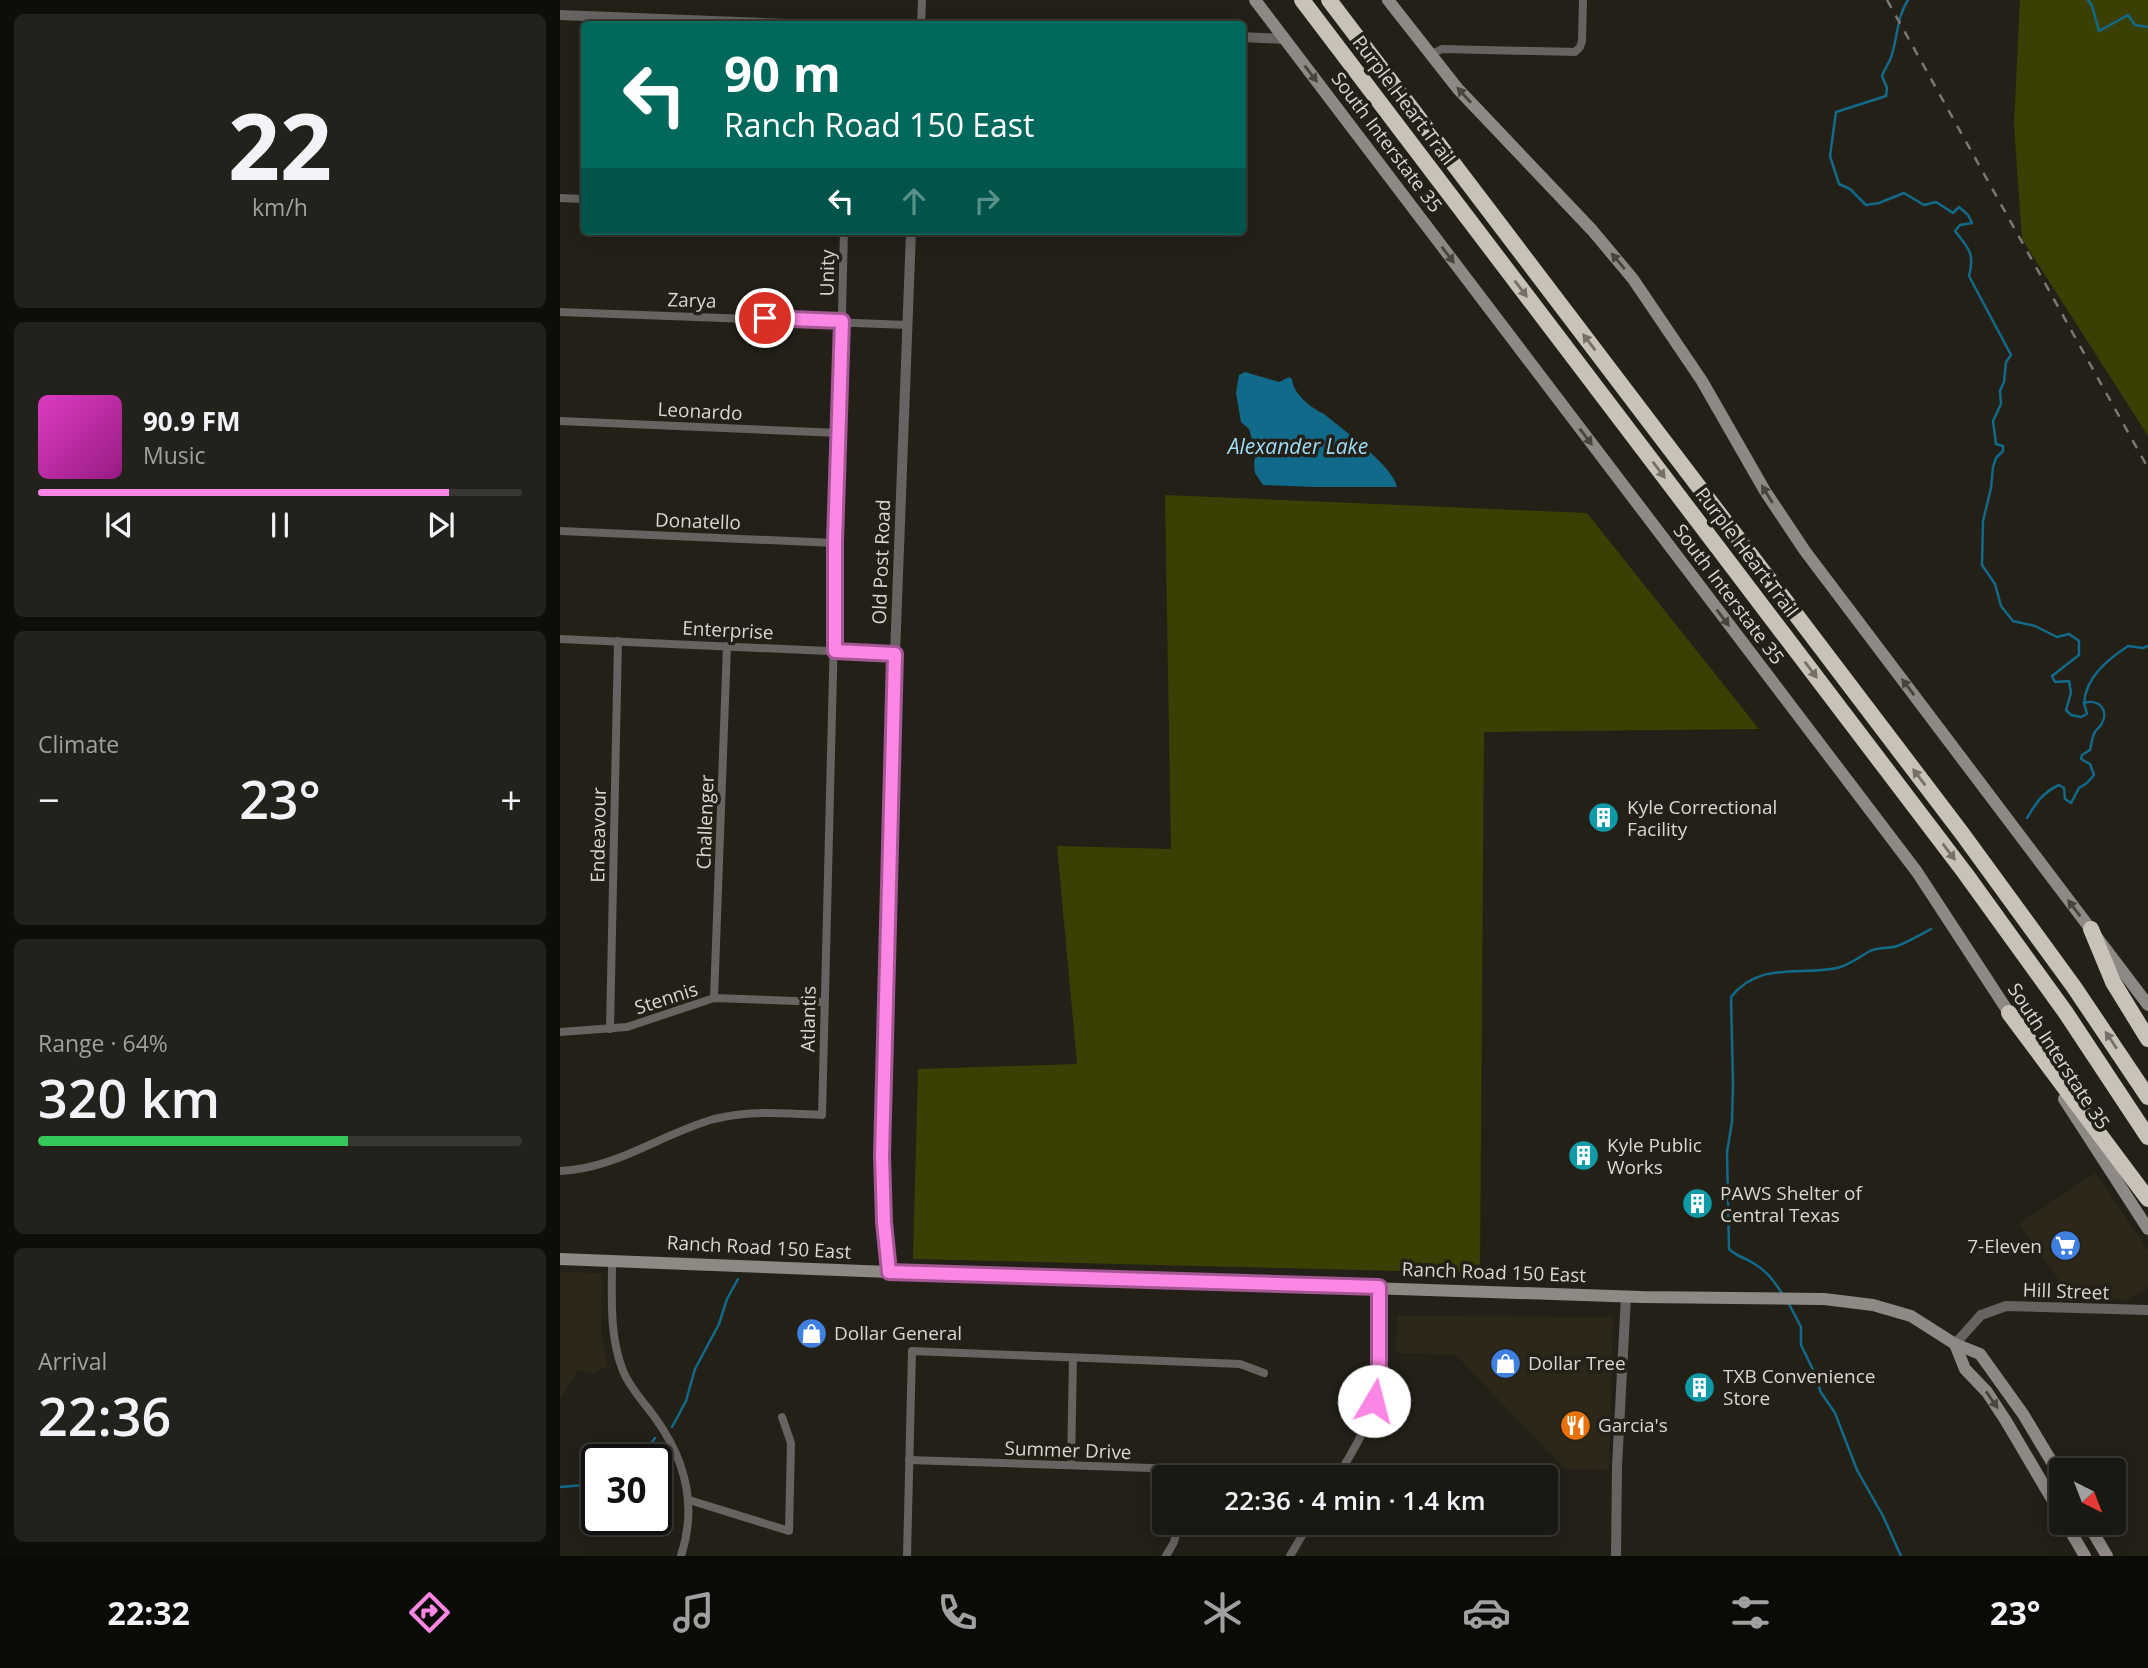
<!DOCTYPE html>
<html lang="en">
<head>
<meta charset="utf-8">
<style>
  :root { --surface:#1a1812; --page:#23211b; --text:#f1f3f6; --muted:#9fa09f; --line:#383732; --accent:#fc86e4 }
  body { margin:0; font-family:"Open Sans",sans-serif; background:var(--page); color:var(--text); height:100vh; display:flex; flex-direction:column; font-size:26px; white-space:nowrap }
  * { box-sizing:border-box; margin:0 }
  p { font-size:23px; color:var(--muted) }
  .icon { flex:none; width:38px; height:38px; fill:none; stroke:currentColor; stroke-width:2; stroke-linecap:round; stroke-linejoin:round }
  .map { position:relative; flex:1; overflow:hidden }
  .panel { display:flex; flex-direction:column; gap:14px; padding:14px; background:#0e0d0a; width:560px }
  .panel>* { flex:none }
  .hud { position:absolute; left:21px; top:21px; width:665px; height:214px; border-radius:7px; box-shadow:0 4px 18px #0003,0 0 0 2px var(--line); background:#00695c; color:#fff; overflow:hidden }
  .needle { width:46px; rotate:138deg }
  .controls { position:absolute; left:1489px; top:1458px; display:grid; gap:14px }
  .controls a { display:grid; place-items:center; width:77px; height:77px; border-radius:7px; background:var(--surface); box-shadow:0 4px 18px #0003,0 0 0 2px var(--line); font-size:35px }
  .speed { position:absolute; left:21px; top:1444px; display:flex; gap:14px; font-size:35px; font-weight:700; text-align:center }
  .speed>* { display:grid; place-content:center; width:91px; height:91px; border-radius:50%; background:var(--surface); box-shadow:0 4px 18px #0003,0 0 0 2px var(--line); line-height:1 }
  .speed .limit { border:4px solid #111; border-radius:10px; background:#fff; color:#111 }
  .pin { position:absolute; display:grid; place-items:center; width:60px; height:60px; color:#fff; margin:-30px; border:4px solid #fff; border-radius:50%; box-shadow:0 2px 7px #0007 }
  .me { position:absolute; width:77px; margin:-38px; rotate:8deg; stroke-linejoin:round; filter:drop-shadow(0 0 5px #0008) }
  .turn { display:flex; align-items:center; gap:24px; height:147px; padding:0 28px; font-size:32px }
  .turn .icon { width:91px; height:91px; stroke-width:2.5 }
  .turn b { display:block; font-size:49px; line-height:60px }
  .lanes { display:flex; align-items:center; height:66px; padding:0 28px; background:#0003; justify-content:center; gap:35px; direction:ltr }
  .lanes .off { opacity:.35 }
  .big { font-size:52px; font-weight:600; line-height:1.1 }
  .panel .widget { flex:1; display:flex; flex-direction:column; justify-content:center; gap:10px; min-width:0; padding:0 24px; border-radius:10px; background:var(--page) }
  .panel .dial { align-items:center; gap:0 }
  .dial b { font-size:91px; line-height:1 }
  .song { display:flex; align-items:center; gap:21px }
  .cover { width:84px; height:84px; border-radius:10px; background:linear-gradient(135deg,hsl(310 70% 55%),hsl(310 70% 35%)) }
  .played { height:7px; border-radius:4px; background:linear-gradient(90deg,var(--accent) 85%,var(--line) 85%) }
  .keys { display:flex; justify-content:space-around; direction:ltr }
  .heat { display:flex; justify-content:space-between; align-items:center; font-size:38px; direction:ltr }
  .charge { height:10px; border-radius:5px; background:linear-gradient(90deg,#34c759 64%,var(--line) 0) }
  .trip { position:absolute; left:592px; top:1465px; width:406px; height:70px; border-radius:7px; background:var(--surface); box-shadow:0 4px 18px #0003,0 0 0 2px var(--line); font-weight:600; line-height:70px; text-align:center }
  .tabs { display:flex; height:112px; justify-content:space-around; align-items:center; background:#0a0a07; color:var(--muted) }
  .tabs .icon { width:49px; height:49px }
  .tabs .current { color:var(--accent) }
  .tabs b { font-size:32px; color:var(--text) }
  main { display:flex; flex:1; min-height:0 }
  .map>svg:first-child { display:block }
  .built { fill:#2c2719 }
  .green { fill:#3b3f03 }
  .water { fill:#126a8a }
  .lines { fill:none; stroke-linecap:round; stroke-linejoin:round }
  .stream { stroke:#126a8a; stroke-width:2.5 }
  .minor { stroke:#666360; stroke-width:8 }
  .tertiary { stroke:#666360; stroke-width:10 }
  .secondary { stroke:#8e8984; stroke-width:12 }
  .motorway { stroke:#c9c2b9; stroke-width:16 }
  .rail { stroke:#7b7872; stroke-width:2.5; stroke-dasharray:9 9; stroke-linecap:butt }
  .oneway { fill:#48453e }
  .oneway2 { fill:#767168 }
  .route-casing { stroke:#a45794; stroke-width:18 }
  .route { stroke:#fc86e4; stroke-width:12 }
  .labels { text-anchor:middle; stroke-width:7; stroke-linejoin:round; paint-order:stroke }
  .street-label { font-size:19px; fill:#d9d7d2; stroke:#232018 }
  .poi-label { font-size:19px; fill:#d9d7d2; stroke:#232018; text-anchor:start }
  .water-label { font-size:21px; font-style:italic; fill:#9fdbf8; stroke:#232018 }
</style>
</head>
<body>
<main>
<section class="panel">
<div class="widget dial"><b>22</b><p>km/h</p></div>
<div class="widget">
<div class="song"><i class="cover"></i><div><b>90.9 FM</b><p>Music</p></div></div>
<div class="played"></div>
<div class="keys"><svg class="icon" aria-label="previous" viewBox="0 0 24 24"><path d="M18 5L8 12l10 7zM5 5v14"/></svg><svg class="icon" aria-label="pause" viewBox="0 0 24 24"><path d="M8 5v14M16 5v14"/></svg><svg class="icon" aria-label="next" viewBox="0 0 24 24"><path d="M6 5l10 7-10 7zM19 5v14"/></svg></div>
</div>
<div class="widget"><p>Climate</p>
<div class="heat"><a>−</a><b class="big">23°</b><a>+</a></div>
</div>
<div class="widget"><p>Range · 64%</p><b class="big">320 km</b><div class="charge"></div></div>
<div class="widget"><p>Arrival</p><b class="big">22:36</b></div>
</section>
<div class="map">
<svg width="1588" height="1556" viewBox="0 0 1588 1556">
  <rect width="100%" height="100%" fill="#232018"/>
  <g class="built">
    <path d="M1535,1173L1588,1250V1286L1585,1291L1566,1300L1508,1293L1459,1224Z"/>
    <path d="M0,1272L42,1273L41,1333L48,1366L34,1373L18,1370L0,1398Z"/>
    <path d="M837,1316L1053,1317L1049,1470L1005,1469L896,1355L836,1353Z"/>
  </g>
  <g class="green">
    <path d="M1460,0H1588V436L1462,239L1454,124Z"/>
    <path d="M605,495L1027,513L1199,729L924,732L920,1273L353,1259L358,1069L517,1064L497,846L611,849Z"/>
  </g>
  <path class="water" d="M685,372L719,382L729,377L732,379C733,394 751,408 764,414C782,429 833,466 837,487H755L703,485L695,473L694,463L696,453L689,429L681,422L676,393L679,375Z"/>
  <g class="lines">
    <g class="stream">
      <path d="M1348,0C1336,18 1338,40 1330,60C1327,66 1324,70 1322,76L1327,88L1326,96L1276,112L1270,156L1279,184L1290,189L1306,205L1319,203L1344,193L1364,205L1376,202L1393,213L1399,207L1408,215L1412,223L1400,225L1395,231C1409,249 1415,253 1409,276L1451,355L1446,362L1444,382L1440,391L1441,404L1433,421L1436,444L1443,446V451L1436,458L1433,467L1431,488L1423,521L1422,565L1435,584L1441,606L1453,621L1475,626L1497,637L1509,634L1519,641V655L1492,676L1495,682L1509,681L1511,693L1506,710L1511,715L1521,717L1527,714L1524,703"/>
      <path d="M1528,0L1532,6L1539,31L1568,15L1575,25L1588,27"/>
      <path d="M1467,818C1476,803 1482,793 1499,785L1504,788L1505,799L1511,803L1519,788L1527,783L1534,775L1530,764L1521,759L1522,755L1530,750C1531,746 1532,738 1534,734C1535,730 1539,728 1541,725C1550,711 1539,698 1524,703C1526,677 1547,660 1568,646L1583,648L1588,646"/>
      <path d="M1223,1295C1214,1281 1207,1271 1193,1263C1184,1257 1177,1257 1169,1249L1167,1152L1172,1122L1173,1084L1171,997C1199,961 1240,976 1277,968C1290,965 1299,957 1310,951C1318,947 1328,949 1337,946C1348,942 1360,935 1371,929"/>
      <path d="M1229,1304L1241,1327V1345L1258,1380L1260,1391L1275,1413L1297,1470L1323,1516L1341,1556"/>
      <path d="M112,1427L126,1401L135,1369L159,1324L167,1299L178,1279"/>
      <path d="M79,1460L95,1438"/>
      <path d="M0,1487L37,1484"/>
    </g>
    <g class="minor">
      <path d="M361,24L362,0"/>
      <path d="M870,55L882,49L1015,52L1020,47L1022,41L1023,0"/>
      <path d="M0,198L24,199"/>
      <path d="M0,312L348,325"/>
      <path d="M0,421L279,433"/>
      <path d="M0,531L275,543"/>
      <path d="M0,639L335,654"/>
      <path d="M154,998L167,646"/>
      <path d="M50,1029L58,641"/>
      <path d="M0,1032L67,1027L154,998L263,1002"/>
      <path d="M0,1171C56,1169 101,1134 154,1119C190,1110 226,1113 262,1115L284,231"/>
      <path d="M52,1260C52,1297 49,1335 63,1371C71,1390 85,1403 96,1419C126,1461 137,1507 121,1556"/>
      <path d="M349,1460L621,1469L648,1472L665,1477"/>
      <path d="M511,1465L513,1358"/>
      <path d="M777,1477C792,1453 806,1430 814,1403C824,1366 819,1325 819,1287"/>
      <path d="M129,1500L229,1531L231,1443L222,1417"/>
      <path d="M347,1556L352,1351L680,1364L704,1373"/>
      <path d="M606,1556L614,1542L619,1522"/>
      <path d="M730,1556L750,1522"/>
    </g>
    <g class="tertiary">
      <path d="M0,15L226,24"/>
      <path d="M682,37L724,39"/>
      <path d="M329,1272L324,1222L322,1155L335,654L351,231"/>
      <path d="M1395,1344L1421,1315L1446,1306L1588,1310"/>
      <path d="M1056,1556L1057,1466L1066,1296"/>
    </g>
    <g class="secondary">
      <path d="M695,0L1357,872L1453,1019"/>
      <path d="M828,0L898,89L1032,230L1073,279L1142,381L1205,491L1245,551L1588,1005"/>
      <path d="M1504,1099L1588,1229"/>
      <path d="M0,1259L329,1272L1081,1297L1264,1299L1313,1305L1351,1316L1395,1344L1420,1354L1463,1414L1502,1479"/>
      <path d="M1395,1344L1405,1369L1427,1392L1446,1421L1502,1516"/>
      <path d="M1505,1522L1525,1556"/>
      <path d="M1527,1522L1547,1556"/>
    </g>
    <g class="motorway">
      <path d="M742,0L1405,873L1506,1013L1588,1137"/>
      <path d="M769,0L1401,832L1514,987L1588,1097"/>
      <path d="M1531,929L1553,982L1588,1039"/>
      <path d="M1449,1013L1588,1199"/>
    </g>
    <path class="rail" d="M1327,0L1588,468"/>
  </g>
  <defs><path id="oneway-solid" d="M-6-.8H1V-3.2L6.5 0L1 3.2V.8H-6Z" transform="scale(1.75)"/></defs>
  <g class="oneway">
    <use href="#oneway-solid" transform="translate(751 74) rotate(53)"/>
    <use href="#oneway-solid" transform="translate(904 95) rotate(-132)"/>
    <use href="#oneway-solid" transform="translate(888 255) rotate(53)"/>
    <use href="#oneway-solid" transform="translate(1058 261) rotate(-130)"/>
    <use href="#oneway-solid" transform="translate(1026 437) rotate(53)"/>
    <use href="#oneway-solid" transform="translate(1207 494) rotate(-122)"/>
    <use href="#oneway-solid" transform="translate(1163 618) rotate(53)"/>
    <use href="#oneway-solid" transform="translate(1348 687) rotate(-127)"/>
    <use href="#oneway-solid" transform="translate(1514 908) rotate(-127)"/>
    <use href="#oneway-solid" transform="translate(1432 1400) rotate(55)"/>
  </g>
  <g class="oneway2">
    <use href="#oneway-solid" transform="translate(961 289) rotate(53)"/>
    <use href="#oneway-solid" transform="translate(1029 342) rotate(-127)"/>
    <use href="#oneway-solid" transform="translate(1099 470) rotate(53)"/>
    <use href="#oneway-solid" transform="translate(1251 670) rotate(53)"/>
    <use href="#oneway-solid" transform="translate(1359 777) rotate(-127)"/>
    <use href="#oneway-solid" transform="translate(1389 852) rotate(53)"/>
    <use href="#oneway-solid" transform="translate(1551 1040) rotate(-124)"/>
  </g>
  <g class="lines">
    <defs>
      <path id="route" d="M205,318L282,321L275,542V651L335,654L322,1155L324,1222L329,1272L819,1287V1375L814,1401"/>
    </defs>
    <use href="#route" class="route-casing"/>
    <use href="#route" class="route"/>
  </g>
  <defs>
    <symbol id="building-disc" viewBox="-11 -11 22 22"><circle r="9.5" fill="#0f9aa8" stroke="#232018"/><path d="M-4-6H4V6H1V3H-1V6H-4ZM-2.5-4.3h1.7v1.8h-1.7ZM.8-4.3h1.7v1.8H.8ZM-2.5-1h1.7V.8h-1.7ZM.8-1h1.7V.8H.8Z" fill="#fff"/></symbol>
    <symbol id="supermarket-disc" viewBox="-11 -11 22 22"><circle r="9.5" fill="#3f7fe0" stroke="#232018"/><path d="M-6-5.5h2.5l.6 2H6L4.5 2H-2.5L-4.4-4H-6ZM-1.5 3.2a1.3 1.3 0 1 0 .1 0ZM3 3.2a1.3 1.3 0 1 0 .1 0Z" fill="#fff"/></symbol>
    <symbol id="shop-disc" viewBox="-11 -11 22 22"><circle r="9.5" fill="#3f7fe0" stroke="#232018"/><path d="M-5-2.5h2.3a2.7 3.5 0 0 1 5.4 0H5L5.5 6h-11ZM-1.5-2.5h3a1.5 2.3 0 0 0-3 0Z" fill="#fff"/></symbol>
    <symbol id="restaurant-disc" viewBox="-11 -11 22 22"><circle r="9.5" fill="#e8710a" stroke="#232018"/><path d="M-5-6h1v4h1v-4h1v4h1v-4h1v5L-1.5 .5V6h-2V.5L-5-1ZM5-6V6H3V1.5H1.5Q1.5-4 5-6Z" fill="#fff"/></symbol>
  </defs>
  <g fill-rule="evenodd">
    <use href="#building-disc" x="1026" y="800" width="35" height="35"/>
    <use href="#building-disc" x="1006" y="1138" width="35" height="35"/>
    <use href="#building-disc" x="1120" y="1186" width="35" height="35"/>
    <use href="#supermarket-disc" x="1488" y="1228" width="35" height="35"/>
    <use href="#shop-disc" x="234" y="1316" width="35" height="35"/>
    <use href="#shop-disc" x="928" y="1346" width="35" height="35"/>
    <use href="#building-disc" x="1122" y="1370" width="35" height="35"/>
    <use href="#restaurant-disc" x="998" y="1408" width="35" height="35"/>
  </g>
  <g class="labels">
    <g class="street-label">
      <text transform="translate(844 100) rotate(53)" y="7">Purple Heart Trail</text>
      <text transform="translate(827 142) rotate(53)" y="7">South Interstate 35</text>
      <text transform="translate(267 273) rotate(-89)" y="7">Unity</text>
      <text transform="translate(132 300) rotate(2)" y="7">Zarya</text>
      <text transform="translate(140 411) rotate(3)" y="7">Leonardo</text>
      <text transform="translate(138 521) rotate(2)" y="7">Donatello</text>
      <text transform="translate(1187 552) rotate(53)" y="7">Purple Heart Trail</text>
      <text transform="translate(321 562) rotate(-88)" y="7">Old Post Road</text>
      <text transform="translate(1169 594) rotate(53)" y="7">South Interstate 35</text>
      <text transform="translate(168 630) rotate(3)" y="7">Enterprise</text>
      <text transform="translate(145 822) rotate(-88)" y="7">Challenger</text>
      <text transform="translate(38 835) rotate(-89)" y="7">Endeavour</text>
      <text transform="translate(106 998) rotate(-18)" y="7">Stennis</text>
      <text transform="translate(248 1019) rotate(-89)" y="7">Atlantis</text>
      <text transform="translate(1499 1056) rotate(57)" y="7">South Interstate 35</text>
      <text transform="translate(199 1247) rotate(3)" y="7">Ranch Road 150 East</text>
      <text transform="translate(934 1272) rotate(2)" y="7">Ranch Road 150 East</text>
      <text transform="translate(1506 1291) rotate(2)" y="7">Hill Street</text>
      <text transform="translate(508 1450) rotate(2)" y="7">Summer Drive</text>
    </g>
    <g class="poi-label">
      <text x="1067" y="814">Kyle Correctional<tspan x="1067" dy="22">Facility</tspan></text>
      <text x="1047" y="1152">Kyle Public<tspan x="1047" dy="22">Works</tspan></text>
      <text x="1160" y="1200">PAWS Shelter of<tspan x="1160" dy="22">Central Texas</tspan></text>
      <text x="1482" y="1253" text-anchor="end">7-Eleven</text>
      <text x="274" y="1340">Dollar General</text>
      <text x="968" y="1370">Dollar Tree</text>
      <text x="1163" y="1383">TXB Convenience<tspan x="1163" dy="22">Store</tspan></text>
      <text x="1038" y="1432">Garcia's</text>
    </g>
    <g class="water-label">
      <text x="738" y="454">Alexander Lake</text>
    </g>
  </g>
</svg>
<div class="controls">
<a><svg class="needle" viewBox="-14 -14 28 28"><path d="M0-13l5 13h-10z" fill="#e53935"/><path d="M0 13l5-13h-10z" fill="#9fa09f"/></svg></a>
</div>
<div class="speed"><div class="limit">30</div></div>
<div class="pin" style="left:205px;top:318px;background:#d93025"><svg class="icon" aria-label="arrive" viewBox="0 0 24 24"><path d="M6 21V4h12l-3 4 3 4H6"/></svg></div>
<svg class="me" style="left:814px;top:1401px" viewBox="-20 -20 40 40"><circle r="19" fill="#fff"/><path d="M0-13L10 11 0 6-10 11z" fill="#fc86e4"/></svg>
<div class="trip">22:36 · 4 min · 1.4 km</div>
<div class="hud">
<div class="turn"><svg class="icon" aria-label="left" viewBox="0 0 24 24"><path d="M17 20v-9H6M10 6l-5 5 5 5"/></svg><div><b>90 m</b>Ranch Road 150 East</div></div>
<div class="lanes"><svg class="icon" aria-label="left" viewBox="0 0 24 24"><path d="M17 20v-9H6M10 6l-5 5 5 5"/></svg><svg class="icon off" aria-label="ahead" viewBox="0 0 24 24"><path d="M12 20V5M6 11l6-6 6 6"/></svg><svg class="icon off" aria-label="right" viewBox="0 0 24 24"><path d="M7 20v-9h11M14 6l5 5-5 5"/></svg></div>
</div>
</div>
</main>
<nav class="tabs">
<b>22:32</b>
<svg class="icon current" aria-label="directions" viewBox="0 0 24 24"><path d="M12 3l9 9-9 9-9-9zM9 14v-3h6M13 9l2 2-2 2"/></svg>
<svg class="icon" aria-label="music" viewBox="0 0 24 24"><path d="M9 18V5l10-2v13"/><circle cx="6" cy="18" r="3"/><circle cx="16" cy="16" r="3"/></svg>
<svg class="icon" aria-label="phone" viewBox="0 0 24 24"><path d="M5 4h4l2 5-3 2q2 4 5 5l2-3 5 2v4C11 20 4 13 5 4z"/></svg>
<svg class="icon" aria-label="climate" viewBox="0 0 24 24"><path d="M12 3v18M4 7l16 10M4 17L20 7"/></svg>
<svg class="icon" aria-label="car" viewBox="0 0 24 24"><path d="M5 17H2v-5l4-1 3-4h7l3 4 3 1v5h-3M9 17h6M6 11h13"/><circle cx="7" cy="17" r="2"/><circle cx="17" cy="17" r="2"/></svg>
<svg class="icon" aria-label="filters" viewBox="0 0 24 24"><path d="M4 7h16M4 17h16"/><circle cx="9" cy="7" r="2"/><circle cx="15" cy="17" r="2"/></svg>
<b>23°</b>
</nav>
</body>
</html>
